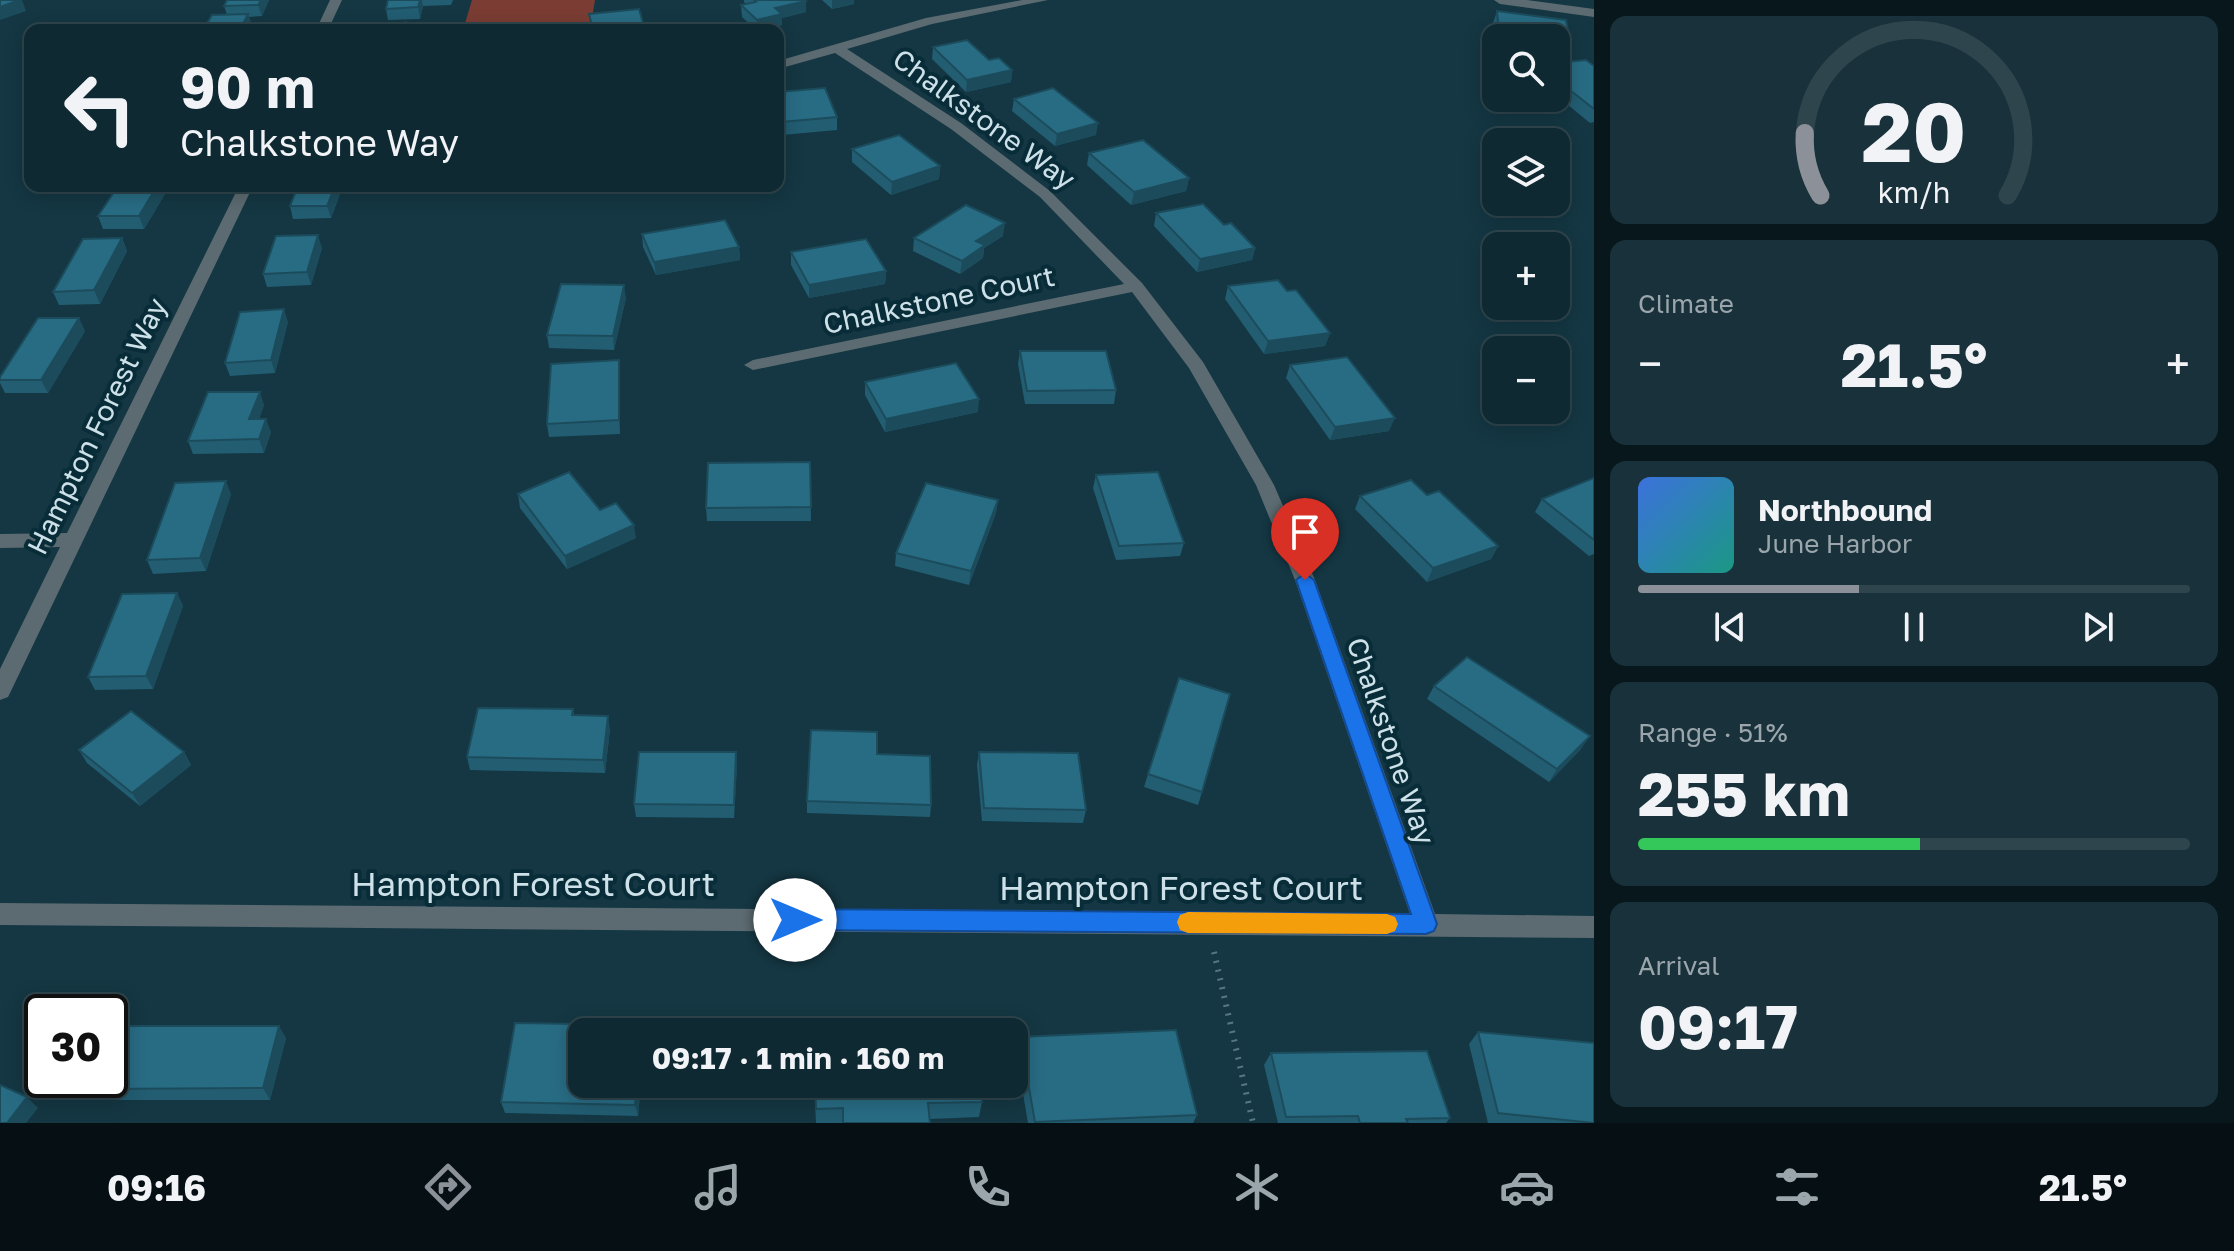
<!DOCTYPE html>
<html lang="en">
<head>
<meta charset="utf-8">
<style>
  :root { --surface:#0f2932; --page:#18313a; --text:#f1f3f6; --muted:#9ba6ac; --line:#2f454d; --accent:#8c9099 }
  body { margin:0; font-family:"Golos Text",sans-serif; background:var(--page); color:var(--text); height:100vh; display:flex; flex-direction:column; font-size:30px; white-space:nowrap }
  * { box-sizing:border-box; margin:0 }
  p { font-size:26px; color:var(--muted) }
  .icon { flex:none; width:44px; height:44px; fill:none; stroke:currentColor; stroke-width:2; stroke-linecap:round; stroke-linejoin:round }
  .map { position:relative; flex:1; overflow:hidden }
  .panel { display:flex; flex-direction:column; gap:16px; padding:16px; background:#08171c; width:640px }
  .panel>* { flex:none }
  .top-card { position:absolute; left:24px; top:24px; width:760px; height:168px; border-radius:16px; box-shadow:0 4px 20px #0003,0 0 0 2px var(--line); background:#0f2932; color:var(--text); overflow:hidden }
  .buttons { position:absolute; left:1482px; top:24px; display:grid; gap:16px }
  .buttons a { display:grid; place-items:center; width:88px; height:88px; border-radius:16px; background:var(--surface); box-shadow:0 4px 20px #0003,0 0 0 2px var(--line); font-size:40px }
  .speed { position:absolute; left:24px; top:994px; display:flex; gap:16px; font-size:40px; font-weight:700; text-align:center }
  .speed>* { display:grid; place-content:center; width:104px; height:104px; border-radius:50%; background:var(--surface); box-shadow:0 4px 20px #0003,0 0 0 2px var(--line); line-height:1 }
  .speed .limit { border:4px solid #111; border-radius:12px; background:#fff; color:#111 }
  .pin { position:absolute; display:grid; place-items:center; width:68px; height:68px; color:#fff; margin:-82px -34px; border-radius:50% 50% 50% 0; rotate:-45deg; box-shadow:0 0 8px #0007 }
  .pin .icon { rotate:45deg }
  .me { position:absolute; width:88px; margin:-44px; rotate:90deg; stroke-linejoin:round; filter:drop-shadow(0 0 6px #0008) }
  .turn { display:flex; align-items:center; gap:28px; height:168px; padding:0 24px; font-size:36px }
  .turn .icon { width:104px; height:104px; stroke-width:2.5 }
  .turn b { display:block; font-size:56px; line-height:68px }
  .big { font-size:60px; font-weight:700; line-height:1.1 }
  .panel .card { flex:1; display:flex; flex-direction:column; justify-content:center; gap:12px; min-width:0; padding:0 28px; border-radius:16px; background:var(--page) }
  .panel .dial { align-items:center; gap:0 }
  .dial svg { height:208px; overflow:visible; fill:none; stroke:var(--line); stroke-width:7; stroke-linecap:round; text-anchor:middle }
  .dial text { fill:var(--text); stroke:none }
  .song { display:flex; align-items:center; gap:24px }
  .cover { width:96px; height:96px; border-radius:12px; background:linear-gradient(135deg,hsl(220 70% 55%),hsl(170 70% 35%)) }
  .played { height:8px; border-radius:4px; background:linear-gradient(90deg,var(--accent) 40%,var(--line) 40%) }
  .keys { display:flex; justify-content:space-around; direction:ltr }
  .heat { display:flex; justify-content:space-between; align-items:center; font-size:44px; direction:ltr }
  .charge { height:12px; border-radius:6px; background:linear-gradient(90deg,#34c759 51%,var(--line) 0) }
  .trip { position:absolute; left:568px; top:1018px; width:460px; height:80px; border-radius:16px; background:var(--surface); box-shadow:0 4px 20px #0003,0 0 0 2px var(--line); font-weight:700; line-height:80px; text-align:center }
  .menu { display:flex; height:128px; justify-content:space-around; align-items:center; background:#061014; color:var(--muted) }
  .menu .icon { width:56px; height:56px }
  .menu .on { color:var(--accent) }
  .menu b { font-size:36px; color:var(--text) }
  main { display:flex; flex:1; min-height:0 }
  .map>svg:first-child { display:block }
  .green { fill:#7b3d33 }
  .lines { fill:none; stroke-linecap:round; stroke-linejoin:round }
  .path { stroke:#597680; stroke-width:6; stroke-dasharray:2 7; stroke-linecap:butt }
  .minor { fill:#5c6b71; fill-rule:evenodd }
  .wall { fill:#225d72 }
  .shaded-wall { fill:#1c4c5c }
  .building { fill:#286c84; stroke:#1c4c5c; stroke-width:2 }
  .route { fill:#1a73e8; stroke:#114b97; stroke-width:2 }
  .slow { fill:#f59e0b }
  .labels { text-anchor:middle; stroke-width:8; stroke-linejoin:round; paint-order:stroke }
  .street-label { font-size:28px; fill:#cee1e9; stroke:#082d39 }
  .near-street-label { font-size:34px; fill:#cee1e9; stroke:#082d39 }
</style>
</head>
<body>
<main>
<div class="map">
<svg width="1594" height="1123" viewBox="0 0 1594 1123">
  <rect width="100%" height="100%" fill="#143743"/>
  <path class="green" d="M472,0H595L590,30H463Z"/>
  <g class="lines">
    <path class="path" d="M1214,952L1253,1123"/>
    <g class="minor">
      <path d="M330,0H342L328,30H316Z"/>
      <path d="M1022,0H1048L932,24L847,49L961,123L1050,191L1142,283L1203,362L1274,485L1315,580L1435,914L1594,916V938L0,925V903L1410,914L1295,580L1256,485L1189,368L1132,292L753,370L744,365L753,360L1124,284L1040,197L951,129L835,53L778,69V61L926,18Z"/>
      <path d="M1494,0H1527L1594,9V17L1500,4Z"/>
      <path d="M239,186H253L11,691L8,697L0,700V669L60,547L0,548V534L67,533Z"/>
    </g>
  </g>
  <g class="wall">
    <path d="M227,0H269L262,16L249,17L252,26L250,30H203L227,15L224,6Z"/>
    <path d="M388,0H453L451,5L423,6L420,19L388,20L386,9Z"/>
    <path d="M744,0H805L806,12L782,18V25L763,30H756L742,17L741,5L746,4L744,2Z"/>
    <path d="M822,0H854V4L832,9Z"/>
    <path d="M1497,11L1570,41L1565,53L1556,52V38H1496V44H1494L1493,23Z"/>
    <path d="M933,47L989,60L1012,70L1011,82L966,92L932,59Z"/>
    <path d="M1556,63L1594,66V122L1590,123L1556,95Z"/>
    <path d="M778,92L837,117V130L782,135L778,125Z"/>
    <path d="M1014,99L1096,135L1055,146L1012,111Z"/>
    <path d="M852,149L940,166L939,179L891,195L852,162Z"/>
    <path d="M1089,153L1189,178L1186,191L1131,205L1087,165Z"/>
    <path d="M118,186H167L168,189L144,229H103L98,216Z"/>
    <path d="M298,186H343L331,218L293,219L290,206Z"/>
    <path d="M1156,213L1224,225L1255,248L1252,260L1197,272L1154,226Z"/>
    <path d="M642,234L739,247L740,260L656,275L643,247Z"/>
    <path d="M1003,236L984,248L983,258L960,274L913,251L914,238Z"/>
    <path d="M122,238L127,251L100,304L59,305L53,292Z"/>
    <path d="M322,248L311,285L267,287L263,274Z"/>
    <path d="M791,252L886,271L885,284L809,298L791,265Z"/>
    <path d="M1228,286L1287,291L1330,333L1325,346L1264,354L1225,299Z"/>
    <path d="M626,298L614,350L549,348L547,335Z"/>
    <path d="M288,322L275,373L230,376L225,363Z"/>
    <path d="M85,331L48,393H5L0,383V377Z"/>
    <path d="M1020,351L1116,390L1114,404H1025L1018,364Z"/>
    <path d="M1290,365L1389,431L1330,440L1286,378Z"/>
    <path d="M620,374V434L549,437L547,424Z"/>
    <path d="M865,382L978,412L885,432L865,395Z"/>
    <path d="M264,405L259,419L271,432L264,453L193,454L188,441Z"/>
    <path d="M810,462L811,521H707L706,508Z"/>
    <path d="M1096,475L1184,543L1180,556L1116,560L1093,488Z"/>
    <path d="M1594,478V554L1589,556L1535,512L1542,499Z"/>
    <path d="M231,494L206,571L153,574L147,560Z"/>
    <path d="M518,494L600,510L636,538L567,569L520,508Z"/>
    <path d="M1427,495L1498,546L1491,559L1427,582L1355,509L1360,496Z"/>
    <path d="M998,500L996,513L969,585L895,566L896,553Z"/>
    <path d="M177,593L183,606L153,689L95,690L88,677Z"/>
    <path d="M1434,686L1581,749L1549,782L1427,699Z"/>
    <path d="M573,709L574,715L610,729L605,773L470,770L467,757Z"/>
    <path d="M79,750L184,752L191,765L140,806L87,763Z"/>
    <path d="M736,752L737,765L734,818L636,817L634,804Z"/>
    <path d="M979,752L1086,810L1083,823L982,821L977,765Z"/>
    <path d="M877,754L931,805L930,817L807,813V801Z"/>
    <path d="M1148,774L1202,792L1198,805L1144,787Z"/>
    <path d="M1478,1032L1594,1123H1488L1469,1044Z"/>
    <path d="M1020,1037L1197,1115L1193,1123H1028L1016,1053Z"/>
    <path d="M286,1038L270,1100H107L98,1089Z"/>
    <path d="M1271,1053L1450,1118L1446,1123H1278L1264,1065Z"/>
    <path d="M582,1084H641L638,1116L505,1113L501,1102Z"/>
    <path d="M814,1084H980L982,1102L979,1117L929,1119L930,1123H816Z"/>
  </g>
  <g class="shaded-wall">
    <path d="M19,0H22L26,11L0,20V7Z"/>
    <path d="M261,0H269L262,16L258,5Z"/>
    <path d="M420,0H422L423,6L420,19L418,7Z"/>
    <path d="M832,0H854V4L832,9Z"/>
    <path d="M806,1V12L782,18V25L758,30L757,20L775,8Z"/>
    <path d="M248,14L252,26L250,30H240Z"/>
    <path d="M1012,70L1011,82L966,92L967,80Z"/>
    <path d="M1098,123L1096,135L1055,146L1057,134Z"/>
    <path d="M940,166L939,179L891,195L892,182Z"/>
    <path d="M1189,178L1186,191L1131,205L1134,192Z"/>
    <path d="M157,186H167L168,189L144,229L139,216Z"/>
    <path d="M335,186H343L331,218L327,206Z"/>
    <path d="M1005,223L1003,236L984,248L983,258L960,274L962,261L976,241Z"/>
    <path d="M318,235L322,248L311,285L307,272Z"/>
    <path d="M122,238L127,251L100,304L94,290Z"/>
    <path d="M739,247L740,260L656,275L654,262Z"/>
    <path d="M1255,248L1252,260L1197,272L1200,259Z"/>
    <path d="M886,271L885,284L809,298V285Z"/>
    <path d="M624,285L626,298L614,350L613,336Z"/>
    <path d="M284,309L288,322L275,373L271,360Z"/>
    <path d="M79,318L85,331L48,393L41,380Z"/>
    <path d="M1330,333L1325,346L1264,354L1268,341Z"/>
    <path d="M619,360L620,374V434L619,420Z"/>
    <path d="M260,392L264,405L254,432L249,419Z"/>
    <path d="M979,399L978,412L885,432L886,419Z"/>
    <path d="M1395,418L1389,431L1330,440L1335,427Z"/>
    <path d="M266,419L271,432L264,453L259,439Z"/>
    <path d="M226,481L231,494L206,571L200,558Z"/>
    <path d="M998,500L996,513L969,585L971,571Z"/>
    <path d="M634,525L636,538L567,569L565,556Z"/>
    <path d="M1498,546L1491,559L1427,582L1433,568Z"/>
    <path d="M177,593L183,606L153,689L146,676Z"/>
    <path d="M608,716L610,729L605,773L603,760Z"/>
    <path d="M1590,736L1581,749L1549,782L1557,769Z"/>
    <path d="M184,752L191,765L140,806L132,793Z"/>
    <path d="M736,752L737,765L734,818V805Z"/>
    <path d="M279,1026L286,1038L270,1100L263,1088Z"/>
    <path d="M637,1084H641L638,1116L635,1105Z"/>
    <path d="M27,1097L38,1108L26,1123H7Z"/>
  </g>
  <g class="building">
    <path d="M0,0H19L0,7Z"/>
    <path d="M227,0H261L258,5L224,6Z"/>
    <path d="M388,0H420L418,7L386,9Z"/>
    <path d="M754,0H805L806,1L775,8L782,14L757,20L741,5L756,2Z"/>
    <path d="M639,9L645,30H593L589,14Z"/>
    <path d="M1497,11L1566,20L1570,41L1556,40V38H1544L1499,32Z"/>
    <path d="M248,14L240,30H203L212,15Z"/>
    <path d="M405,22L428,30H390Z"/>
    <path d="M967,40L989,60L999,58L1012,70L967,80L933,47Z"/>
    <path d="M1586,60L1594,66V109L1556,79V63Z"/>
    <path d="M825,88L837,117L781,122L778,113V92Z"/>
    <path d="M1053,88L1098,123L1057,134L1014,99Z"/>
    <path d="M899,135L940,166L892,182L852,149Z"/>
    <path d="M1143,140L1189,178L1134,192L1089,153Z"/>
    <path d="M118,186H157L139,216H98Z"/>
    <path d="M298,186H335L327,206H290Z"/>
    <path d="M1203,204L1224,225L1231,223L1255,248L1200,259L1156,213Z"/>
    <path d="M966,205L1005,223L976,241L985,245L962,261L914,238Z"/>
    <path d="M725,220L739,247L654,262L642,234Z"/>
    <path d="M318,235L307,272L263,274L276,236Z"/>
    <path d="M122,238L94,290L53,292L83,239Z"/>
    <path d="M866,239L886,271L809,285L791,252Z"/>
    <path d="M1278,280L1287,291L1296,290L1330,333L1268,341L1228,286Z"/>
    <path d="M561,284L624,285L613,336L547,335Z"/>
    <path d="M284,309L271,360L225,363L240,312Z"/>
    <path d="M38,318H79L41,380H0V377Z"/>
    <path d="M1020,351H1106L1116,390L1027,391Z"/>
    <path d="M1347,357L1395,418L1335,427L1290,365Z"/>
    <path d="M619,360V420L547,424L551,364Z"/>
    <path d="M956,363L979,399L886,419L865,382Z"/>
    <path d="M208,392H260L249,419H266L259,439L188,441Z"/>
    <path d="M810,462L811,507L706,508L708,463Z"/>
    <path d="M569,472L600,510L616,503L634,525L565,556L518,494Z"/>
    <path d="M1158,472L1184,543L1119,546L1096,475Z"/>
    <path d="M1594,478V540L1542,499Z"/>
    <path d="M1411,480L1427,495L1439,491L1498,546L1433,568L1360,496Z"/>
    <path d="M226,481L200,558L147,560L175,483Z"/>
    <path d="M926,483L998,500L971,571L896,553Z"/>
    <path d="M177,593L146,676L88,677L122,594Z"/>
    <path d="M1467,657L1590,736L1557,769L1434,686Z"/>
    <path d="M1179,678L1230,694L1202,792L1148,774Z"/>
    <path d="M478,708L573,709L572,715L608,716L603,760L467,757Z"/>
    <path d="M131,711L184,752L132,793L79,750Z"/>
    <path d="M811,730L877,732V754L930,756L931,805L807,801Z"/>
    <path d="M639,752H736L734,805L634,804Z"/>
    <path d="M979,752L1078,753L1086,810L984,808Z"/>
    <path d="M515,1023L643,1025V1032H582V1084H637L635,1105L501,1102Z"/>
    <path d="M120,1026H279L263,1088L98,1089L101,1080H110V1054Z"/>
    <path d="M1176,1030L1197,1115L1035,1122L1020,1037Z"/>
    <path d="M1478,1032L1594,1043V1123L1498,1113Z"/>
    <path d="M1427,1051L1450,1118L1406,1119L1408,1123H1360L1358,1116L1286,1117L1271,1053Z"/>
    <path d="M815,1084H980L982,1102L928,1103L930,1123H843V1108L816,1109Z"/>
    <path d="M0,1085L27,1097L7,1123H0Z"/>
  </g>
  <path class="route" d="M1305,573L1314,580L1437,924L1434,931L1426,934L795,930L787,927L784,920L787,912L795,909L1411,914L1296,580Z"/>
  <path class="slow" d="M1188,912L1387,914L1395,917L1398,924L1395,931L1387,934L1188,933L1180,930L1177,922L1180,915Z"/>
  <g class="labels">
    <g class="street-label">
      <text transform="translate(984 119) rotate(36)" y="10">Chalkstone Way</text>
      <text transform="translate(939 300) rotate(-12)" y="10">Chalkstone Court</text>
      <text transform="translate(97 426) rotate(-64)" y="10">Hampton Forest Way</text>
      <text transform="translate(1391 741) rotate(71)" y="10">Chalkstone Way</text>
    </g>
    <g class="near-street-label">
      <text x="533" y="896">Hampton Forest Court</text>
      <text x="1181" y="900">Hampton Forest Court</text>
    </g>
  </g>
</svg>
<div class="buttons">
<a><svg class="icon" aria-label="search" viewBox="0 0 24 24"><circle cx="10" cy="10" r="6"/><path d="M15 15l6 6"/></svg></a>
<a><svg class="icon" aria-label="layers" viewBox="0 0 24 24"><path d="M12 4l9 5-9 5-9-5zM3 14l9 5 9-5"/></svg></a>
<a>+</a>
<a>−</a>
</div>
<div class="speed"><div class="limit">30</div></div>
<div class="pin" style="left:1305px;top:580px;background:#d93025"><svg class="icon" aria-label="arrive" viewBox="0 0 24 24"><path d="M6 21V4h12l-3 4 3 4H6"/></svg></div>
<svg class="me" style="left:795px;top:920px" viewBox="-20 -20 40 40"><circle r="19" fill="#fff"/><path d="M0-13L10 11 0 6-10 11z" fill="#1a73e8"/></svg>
<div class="trip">09:17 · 1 min · 160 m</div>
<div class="top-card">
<div class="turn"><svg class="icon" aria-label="left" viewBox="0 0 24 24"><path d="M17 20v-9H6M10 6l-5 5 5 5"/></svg><div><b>90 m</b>Chalkstone Way</div></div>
</div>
</div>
<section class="panel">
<div class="card dial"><svg viewBox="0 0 100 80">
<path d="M14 69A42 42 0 1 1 86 69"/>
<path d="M14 69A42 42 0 0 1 8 45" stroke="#8c9099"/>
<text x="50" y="56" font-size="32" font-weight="700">20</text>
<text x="50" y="72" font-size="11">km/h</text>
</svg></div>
<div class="card"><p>Climate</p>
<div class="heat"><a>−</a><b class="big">21.5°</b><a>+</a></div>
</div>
<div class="card">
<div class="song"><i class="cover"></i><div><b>Northbound</b><p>June Harbor</p></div></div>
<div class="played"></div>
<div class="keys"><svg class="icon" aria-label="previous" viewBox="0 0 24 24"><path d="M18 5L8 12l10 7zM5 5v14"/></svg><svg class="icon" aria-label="pause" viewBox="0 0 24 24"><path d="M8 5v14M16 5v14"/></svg><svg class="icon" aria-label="next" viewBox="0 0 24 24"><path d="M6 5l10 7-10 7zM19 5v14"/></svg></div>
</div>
<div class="card"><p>Range · 51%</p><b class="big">255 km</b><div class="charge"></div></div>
<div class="card"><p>Arrival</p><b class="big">09:17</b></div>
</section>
</main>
<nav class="menu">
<b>09:16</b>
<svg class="icon on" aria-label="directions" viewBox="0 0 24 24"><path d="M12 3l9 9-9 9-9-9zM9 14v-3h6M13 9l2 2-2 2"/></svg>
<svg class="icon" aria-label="music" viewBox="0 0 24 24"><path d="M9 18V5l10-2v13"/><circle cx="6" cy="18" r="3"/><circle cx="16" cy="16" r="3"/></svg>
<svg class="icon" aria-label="phone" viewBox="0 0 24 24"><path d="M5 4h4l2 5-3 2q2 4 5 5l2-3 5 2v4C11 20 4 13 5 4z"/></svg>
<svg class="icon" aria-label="climate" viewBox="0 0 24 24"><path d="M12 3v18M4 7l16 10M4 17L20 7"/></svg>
<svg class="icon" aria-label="car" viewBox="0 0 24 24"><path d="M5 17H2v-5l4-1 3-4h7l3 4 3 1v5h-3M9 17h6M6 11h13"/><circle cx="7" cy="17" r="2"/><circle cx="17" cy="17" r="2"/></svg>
<svg class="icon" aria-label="filters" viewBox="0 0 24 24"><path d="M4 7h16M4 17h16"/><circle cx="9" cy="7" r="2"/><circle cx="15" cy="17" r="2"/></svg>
<b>21.5°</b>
</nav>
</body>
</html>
